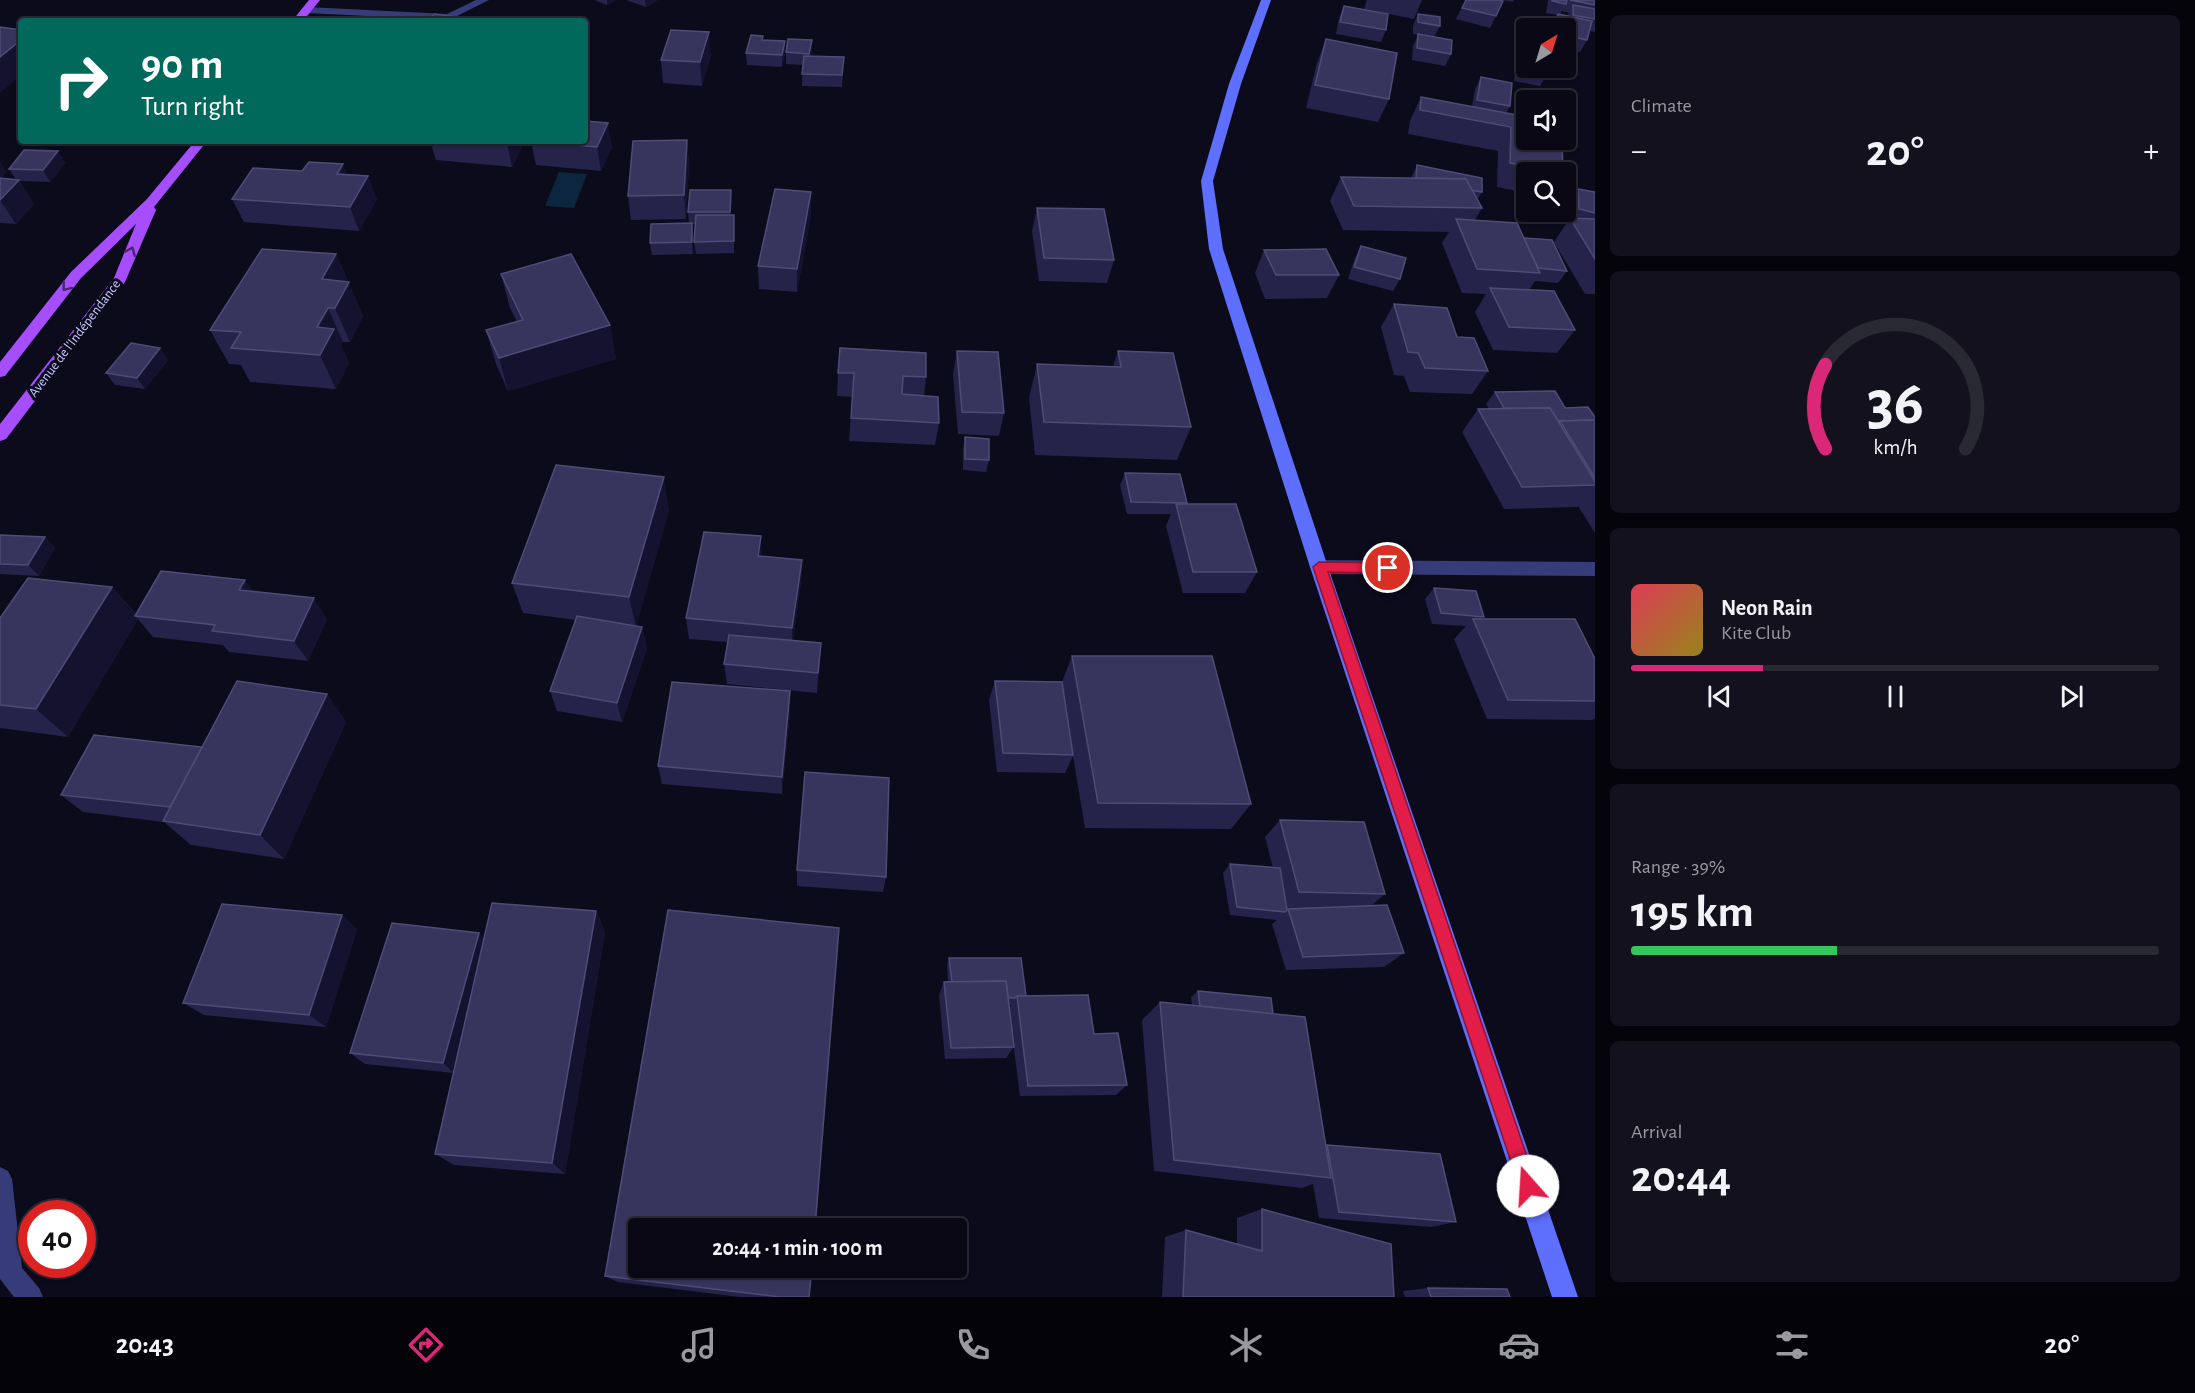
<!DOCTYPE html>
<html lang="en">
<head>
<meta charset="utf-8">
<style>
  :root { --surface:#090814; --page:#12111d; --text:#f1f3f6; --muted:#999aa0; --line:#292934; --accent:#db2777 }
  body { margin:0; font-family:"Alegreya Sans",sans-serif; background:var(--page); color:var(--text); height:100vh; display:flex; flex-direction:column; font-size:22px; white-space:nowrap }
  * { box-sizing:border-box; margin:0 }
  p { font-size:20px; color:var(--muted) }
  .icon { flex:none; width:33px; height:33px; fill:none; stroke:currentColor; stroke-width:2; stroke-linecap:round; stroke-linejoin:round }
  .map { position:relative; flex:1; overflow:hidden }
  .drawer { display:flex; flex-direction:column; gap:15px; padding:15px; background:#05040b; width:600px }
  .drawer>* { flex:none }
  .top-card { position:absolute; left:18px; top:18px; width:570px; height:126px; border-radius:6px; box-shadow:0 2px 4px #0004,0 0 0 2px var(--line); background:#00695c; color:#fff; overflow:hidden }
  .needle { width:39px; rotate:38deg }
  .tools { position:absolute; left:1516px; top:18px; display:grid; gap:12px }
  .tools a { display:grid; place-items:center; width:60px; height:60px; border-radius:6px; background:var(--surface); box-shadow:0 2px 4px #0004,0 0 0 2px var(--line); font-size:30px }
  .speed { position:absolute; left:18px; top:1200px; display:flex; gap:12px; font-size:30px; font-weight:700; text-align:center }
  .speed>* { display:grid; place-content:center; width:78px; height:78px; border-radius:50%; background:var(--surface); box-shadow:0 2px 4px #0004,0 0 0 2px var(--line); line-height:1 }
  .speed .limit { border:9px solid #d22; background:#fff; color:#111 }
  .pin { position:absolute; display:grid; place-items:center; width:51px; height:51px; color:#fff; margin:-26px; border:3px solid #fff; border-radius:50%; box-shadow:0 2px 6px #0007 }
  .me { position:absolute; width:66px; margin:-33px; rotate:341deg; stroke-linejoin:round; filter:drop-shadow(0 0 4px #0008) }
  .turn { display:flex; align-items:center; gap:21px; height:126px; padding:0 24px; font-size:27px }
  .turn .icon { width:78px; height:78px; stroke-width:2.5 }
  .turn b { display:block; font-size:42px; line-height:51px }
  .big { font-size:45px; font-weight:600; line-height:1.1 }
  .drawer .tile { flex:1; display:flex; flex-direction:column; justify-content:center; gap:9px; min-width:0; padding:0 21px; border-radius:9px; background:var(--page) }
  .drawer .dial { align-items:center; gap:0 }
  .dial svg { height:156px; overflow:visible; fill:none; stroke:var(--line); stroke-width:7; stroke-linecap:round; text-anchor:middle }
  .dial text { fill:var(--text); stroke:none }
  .song { display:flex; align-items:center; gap:18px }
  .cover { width:72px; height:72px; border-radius:9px; background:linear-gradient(135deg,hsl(350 70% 55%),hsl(50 70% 35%)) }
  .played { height:6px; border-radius:3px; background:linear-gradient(90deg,var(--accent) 25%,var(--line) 25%) }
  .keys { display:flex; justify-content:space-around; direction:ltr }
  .heat { display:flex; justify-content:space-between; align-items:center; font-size:33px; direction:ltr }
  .charge { height:9px; border-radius:4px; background:linear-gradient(90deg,#34c759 39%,var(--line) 0) }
  .trip { position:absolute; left:628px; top:1218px; width:339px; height:60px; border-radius:6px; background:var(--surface); box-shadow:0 2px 4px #0004,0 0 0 2px var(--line); font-weight:600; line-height:60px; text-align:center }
  .tab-bar { display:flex; height:96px; justify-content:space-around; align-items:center; background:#040308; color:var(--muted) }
  .tab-bar .icon { width:42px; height:42px }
  .tab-bar .selected { color:var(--accent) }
  .tab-bar b { font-size:27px; color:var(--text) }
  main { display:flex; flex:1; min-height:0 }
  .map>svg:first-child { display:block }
  .water { fill:#0c263f }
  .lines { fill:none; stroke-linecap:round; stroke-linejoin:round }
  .lane { fill:#363c7a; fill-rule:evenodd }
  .street { fill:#363c7a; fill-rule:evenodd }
  .secondary { fill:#5e6efd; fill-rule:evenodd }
  .primary { fill:#a64efd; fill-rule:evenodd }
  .wall { fill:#26234a; fill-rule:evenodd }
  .shaded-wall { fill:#14122f }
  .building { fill:#37355d; stroke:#4e4c76; stroke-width:1.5 }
  .oneway { stroke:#4a2675 }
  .route { fill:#e11d48; stroke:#92132f; stroke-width:1.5 }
  .labels { text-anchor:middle; stroke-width:6; stroke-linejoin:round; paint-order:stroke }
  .far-street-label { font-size:14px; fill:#c6c7fe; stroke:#0c0b1b }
</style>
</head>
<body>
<main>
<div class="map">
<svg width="1595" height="1297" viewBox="0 0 1595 1297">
  <rect width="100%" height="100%" fill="#0c0b1b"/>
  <path class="water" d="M559,172L587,174L574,208L545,206Z"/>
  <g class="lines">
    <path class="lane" d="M476,0H489L449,20L307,13L302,10L307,7L447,14Z"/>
    <g class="street">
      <path d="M1319,560L1595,562V576L1319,574L1313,572L1310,567L1313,562Z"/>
      <path d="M0,1167L8,1171L12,1179L22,1268L39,1288L43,1297H14L0,1279Z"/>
    </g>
    <path class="secondary" d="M1261,0H1271L1241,84L1213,181L1223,249L1328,567L1578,1297H1552L1310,567L1209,249L1201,181L1229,84Z"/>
    <g class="primary">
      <path d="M309,0H320L303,21H292Z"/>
      <path d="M195,141H207L154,207L156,210L125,282L6,439L0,441V424L114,278L136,224L81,278L5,376L0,377V362L71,272L147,199Z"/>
    </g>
  </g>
  <g class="wall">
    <path d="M594,0H616L607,5Z"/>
    <path d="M626,0H658L646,7Z"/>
    <path d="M1367,0H1422L1414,19L1364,9Z"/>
    <path d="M1466,0L1503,1L1490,28L1456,19Z"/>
    <path d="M1502,0H1514L1513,2Z"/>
    <path d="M1548,0H1595V32L1589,31L1587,40L1580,52L1566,48V28H1551L1557,15L1546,13ZM1562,11L1569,13L1567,16L1560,14Z"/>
    <path d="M1344,6L1386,30L1381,42L1336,34L1339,18Z"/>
    <path d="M1418,14L1440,26L1434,37L1451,54L1445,66L1412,60L1413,46L1418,35L1413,34V26Z"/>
    <path d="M1326,39L1389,99L1378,122L1306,108L1317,63Z"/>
    <path d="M763,40L785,53L782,67L747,65L746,53Z"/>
    <path d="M786,52H812L811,56L843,69L842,87L802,86L803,65L786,64Z"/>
    <path d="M711,55L702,86L663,83L661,60Z"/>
    <path d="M1522,55L1547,74L1540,86L1514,81L1516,67Z"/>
    <path d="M1481,77L1510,106L1506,113L1563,172H1527V193L1497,187L1498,151L1408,134L1410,121L1421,97L1472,107L1475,89Z"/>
    <path d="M687,140L689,164L686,219L631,220L628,196Z"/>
    <path d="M430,141H525L512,167L436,160Z"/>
    <path d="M531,141L612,147L601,171L536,165Z"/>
    <path d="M58,151L65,163L50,182L20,181L34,204L16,224L0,223V162L6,172L1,178L16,180L9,169Z"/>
    <path d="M1417,165L1482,192L1477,200L1482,208L1475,220L1524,238L1567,271L1558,283L1535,281L1529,290L1575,330L1557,353L1493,350L1475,312L1486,294L1462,293L1442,243L1449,232L1343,230L1330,201L1341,177L1411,178Z"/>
    <path d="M346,174L377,199L359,231L244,222L232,199Z"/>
    <path d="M1578,189L1595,192V294H1585L1554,242L1570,218V201Z"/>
    <path d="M731,190V215H734V253L696,254L694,242L696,224H692L693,254L652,255L650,243L689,223L688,212Z"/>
    <path d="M811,192V215L797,292L759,289L758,266Z"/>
    <path d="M1037,208L1114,260L1107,283L1039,281L1032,231Z"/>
    <path d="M1361,246L1400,279L1393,291L1348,279L1355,258Z"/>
    <path d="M1264,250L1339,275L1327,298L1265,299L1255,273Z"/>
    <path d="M336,254L363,316L350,342H343L341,345L349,363L336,389L250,382L241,365L229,364L210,330Z"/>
    <path d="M501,274L610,325L616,359L508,391L496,364L486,330L517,322L510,308Z"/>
    <path d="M1394,304L1457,337L1488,371L1472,394L1410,392L1404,376L1394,375L1381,327Z"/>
    <path d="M160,348L168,360L145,389L115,385L106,373Z"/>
    <path d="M957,351L1004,413L999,436L958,434L953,374Z"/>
    <path d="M1118,351L1191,427L1177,460L1035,455L1029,398L1037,364L1113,367Z"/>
    <path d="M838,373L926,377L924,396L939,423L935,445L849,441L852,397L837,396Z"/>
    <path d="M1495,392L1565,408L1595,417V533L1578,506L1577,507L1504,509L1462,432L1478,409H1489L1486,404Z"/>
    <path d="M965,437L989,460L986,472L963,470V449Z"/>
    <path d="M1125,473L1187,503V504L1257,572L1245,593H1183L1166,526L1171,514H1127L1120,485Z"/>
    <path d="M669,510L636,626L642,627L647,648L622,722L557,711L550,691L576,620L523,613L512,583Z"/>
    <path d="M0,535L45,537L55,548L39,576L0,574Z"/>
    <path d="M762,557L802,560L801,582L793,640L820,663L817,693L727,684L724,664L728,642L689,639L686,618Z"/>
    <path d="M245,580L253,592L327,619L308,661L229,652L223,645L153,637L138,619L68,737L0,728V618L112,587L136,614Z"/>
    <path d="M1434,588L1484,617L1482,619L1595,659V718L1592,720L1487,719L1454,639L1466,626L1432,624L1425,599Z"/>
    <path d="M1072,656L1251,804L1231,829L1085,828L1073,756L1065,773L997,772L989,700L995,681L1062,682Z"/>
    <path d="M790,691V710L782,794L662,784L658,766Z"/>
    <path d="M327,694L346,722L284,859L191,845L164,822L83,812L61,795L202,747Z"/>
    <path d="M1280,820L1385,894L1371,906L1404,953L1384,967L1286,970L1272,924L1277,920L1230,915L1223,873L1230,864L1273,868L1265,837ZM1287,908H1310L1288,909L1287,910Z"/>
    <path d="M797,870L886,877L883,892L797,886Z"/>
    <path d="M596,911L605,932L565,1174L454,1165L435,1154L454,1073L365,1064L350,1053L479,933L484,940Z"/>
    <path d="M342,915L357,930L326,1027L204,1015L183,1003Z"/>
    <path d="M949,958L1026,996L1094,1034L1127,1085L1116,1095L1020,1096L1009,1009L1011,1005H1008L1014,1047L1006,1058L945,1059L939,995L944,982H948L947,965Z"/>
    <path d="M1198,991L1273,1014L1325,1145H1327L1456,1222L1431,1227L1319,1218L1313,1184L1302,1188L1154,1171L1142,1020L1160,1002L1192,1005L1191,997Z"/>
    <path d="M1262,1209L1394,1297H1162L1165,1237L1186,1230L1237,1244V1218Z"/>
    <path d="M605,1276L809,1297H740L618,1282Z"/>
    <path d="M1428,1288L1510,1297H1405L1403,1291Z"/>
  </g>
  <g class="shaded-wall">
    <path d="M607,0H616L607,5Z"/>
    <path d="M645,0H658L646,7Z"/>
    <path d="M709,32L711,55L702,86L700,62Z"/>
    <path d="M21,40V75L0,93V57Z"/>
    <path d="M812,40V52L809,65V54Z"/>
    <path d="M785,41V53L782,67V55Z"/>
    <path d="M608,123L612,147L601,171L597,147Z"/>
    <path d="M687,140L689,164L686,219L684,195Z"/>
    <path d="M508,141H525L512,167L507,143Z"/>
    <path d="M58,151L65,163L50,182L43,170Z"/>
    <path d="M0,162L6,172L0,179Z"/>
    <path d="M343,164L352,188L337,174Z"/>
    <path d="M368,176L377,199L359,231L350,207Z"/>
    <path d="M19,180L34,204L16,224L0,200Z"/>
    <path d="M731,190L732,202L731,224L730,212Z"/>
    <path d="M811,192V215L797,292V269Z"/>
    <path d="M692,223L693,235V254L692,242Z"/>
    <path d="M336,254L363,316L350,342L322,279Z"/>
    <path d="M328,308L343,342L341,345L349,363L336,389L320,355L317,327Z"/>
    <path d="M610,325L616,359L508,391L499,358Z"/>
    <path d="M160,348L168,360L145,389L137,378Z"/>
    <path d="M664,477L669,510L636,627L629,597Z"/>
    <path d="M761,536L762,558L758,556Z"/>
    <path d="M45,537L55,548L39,576L28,565Z"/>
    <path d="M802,560L801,582L792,649V628Z"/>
    <path d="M245,580L260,601L239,590Z"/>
    <path d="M112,587L137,616H135L138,619L68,737L36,709Z"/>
    <path d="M314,598L327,619L308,661L294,641Z"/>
    <path d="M642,627L647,648L622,722L617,703Z"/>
    <path d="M821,643L820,663L817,693L818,673Z"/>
    <path d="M790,691V710L782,794V777Z"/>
    <path d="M327,694L346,722L284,859L260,835Z"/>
    <path d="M596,911L605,932L565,1174L552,1163Z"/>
    <path d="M342,915L357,930L326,1027L309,1015Z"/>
    <path d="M479,933L490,948L455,1074L443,1063Z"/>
  </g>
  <g class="building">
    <path d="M1466,0H1498L1503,1L1496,16L1462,8Z"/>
    <path d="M1552,0H1567L1566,4L1552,1Z"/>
    <path d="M1570,0H1595V5Z"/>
    <path d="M1573,5L1595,9V19L1573,15Z"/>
    <path d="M1344,6L1388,14L1386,30L1340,22Z"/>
    <path d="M434,14L465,18L463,21H429Z"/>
    <path d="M1418,14L1440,17V26L1418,22Z"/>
    <path d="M1558,14L1592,21L1587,40L1566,35V28H1554Z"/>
    <path d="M0,27L21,30V40L0,57Z"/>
    <path d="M671,30L709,32L700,62L661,60Z"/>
    <path d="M1418,34L1452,40L1451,54L1417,48Z"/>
    <path d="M751,35L763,36L762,40L785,41L782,55L746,53Z"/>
    <path d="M788,39L812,40L809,54L786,52Z"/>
    <path d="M1326,39L1397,53L1389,99L1315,85Z"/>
    <path d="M1522,55L1527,56V68H1547V74L1521,69Z"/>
    <path d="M804,56L844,57L842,75L802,74Z"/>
    <path d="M1481,77L1512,83L1510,106L1477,100Z"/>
    <path d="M1421,97L1527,117V140H1562L1563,172L1510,163L1511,127L1420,110Z"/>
    <path d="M585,121L608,123L597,147L531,141H585Z"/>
    <path d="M687,140L684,195L628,196L633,141Z"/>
    <path d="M483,141H508L507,143Z"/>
    <path d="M24,150L58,151L43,170L9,169Z"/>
    <path d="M309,162L343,164L337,174L368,176L350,207L232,199L253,168L302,171Z"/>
    <path d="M1417,165L1482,178V192L1471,190L1466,179L1416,178Z"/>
    <path d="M1341,177L1466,179L1482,208L1354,206Z"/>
    <path d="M0,178L19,180L0,200Z"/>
    <path d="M775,189L811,192L797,269L758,266Z"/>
    <path d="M1578,189L1595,192V213L1579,209Z"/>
    <path d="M690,190H731L730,212H688Z"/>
    <path d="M1037,208L1104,209L1114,260L1044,258Z"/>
    <path d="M696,215H734V241L694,242Z"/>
    <path d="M1570,218L1595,219V259Z"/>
    <path d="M1456,219L1517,223L1540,273L1477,269Z"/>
    <path d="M692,223V242L650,243L651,224Z"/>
    <path d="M1524,238L1552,240L1567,271L1538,268Z"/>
    <path d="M1361,246L1406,258L1400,279L1354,267Z"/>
    <path d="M262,249L336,254L322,279L349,282L335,308H328L317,327L334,329L320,355L231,348L241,332L210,330Z"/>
    <path d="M1326,249L1339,275H1276L1264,250Z"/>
    <path d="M571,254L610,325L499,358L486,330L523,320L501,274Z"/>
    <path d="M1490,288L1554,291L1575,330L1509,327Z"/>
    <path d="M1394,304L1447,308L1457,337L1474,338L1488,371L1425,368L1418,353L1408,352Z"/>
    <path d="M131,343L160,348L137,378L106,373Z"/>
    <path d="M840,348L926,353V377L903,376L902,394L938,397L939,423L851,418L854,373H838Z"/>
    <path d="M957,351L998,352L1004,413L962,412Z"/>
    <path d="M1118,351L1173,353L1191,427L1044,422L1037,364L1121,367Z"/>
    <path d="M1555,391L1565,408L1588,407L1595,417V420L1560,421L1559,422L1550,408H1504L1495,392Z"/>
    <path d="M1550,408L1595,481V485L1522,487L1478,409Z"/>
    <path d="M1595,420V478L1560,421Z"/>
    <path d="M965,437L989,439V460L965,459Z"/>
    <path d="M556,465L664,477L629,597L512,583Z"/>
    <path d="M1125,473L1180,474L1187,503L1131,502Z"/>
    <path d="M1176,504H1236L1257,572H1193Z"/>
    <path d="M704,532L761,536L758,556L802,560L792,628L686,618Z"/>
    <path d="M0,535L45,537L28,565L0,564Z"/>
    <path d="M161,571L245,580L239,590L314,598L294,641L212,631L215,625L135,616Z"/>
    <path d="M28,578L112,587L36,709L0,705V618Z"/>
    <path d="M1434,588L1476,591L1484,617L1441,613Z"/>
    <path d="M577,616L642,627L617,703L550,691Z"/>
    <path d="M1473,619H1575L1595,659V701L1508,700Z"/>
    <path d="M729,635L821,643L818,673L724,664Z"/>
    <path d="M1072,656H1212L1251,804L1098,803Z"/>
    <path d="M237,681L327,694L260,835L163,821Z"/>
    <path d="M995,681L1062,682L1073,755L1003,753Z"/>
    <path d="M672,682L790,691L782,777L658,766Z"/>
    <path d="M94,735L202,747L170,807L61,795Z"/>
    <path d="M805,772L889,778L886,877L797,870Z"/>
    <path d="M1280,820L1364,822L1385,894L1299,892Z"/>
    <path d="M1230,864L1280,868L1287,910L1285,912L1237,907Z"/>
    <path d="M492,903L596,911L552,1163L435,1154Z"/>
    <path d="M222,904L342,915L309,1015L183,1003Z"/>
    <path d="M1387,905L1404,953L1303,957L1288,909Z"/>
    <path d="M668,910L839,928L815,1228H639V1268H812L809,1297H780L605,1276Z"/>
    <path d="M392,923L479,933L443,1063L350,1053Z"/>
    <path d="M949,958H1021L1026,996H1017L1015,998H1008L1006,981L952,982Z"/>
    <path d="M1006,981L1014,1047L951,1048L944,982Z"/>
    <path d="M1198,991L1271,998L1273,1014L1200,1006Z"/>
    <path d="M1088,995L1094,1034L1118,1033L1127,1085L1028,1086L1017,996Z"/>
    <path d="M1160,1002L1305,1017L1331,1178L1174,1160Z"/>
    <path d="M1327,1145L1440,1154L1456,1222L1339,1212Z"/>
    <path d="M1262,1209L1391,1244L1394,1297H1183L1186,1230L1262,1251Z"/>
    <path d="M1428,1288L1507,1289L1510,1297H1431Z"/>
  </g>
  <defs><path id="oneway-chevron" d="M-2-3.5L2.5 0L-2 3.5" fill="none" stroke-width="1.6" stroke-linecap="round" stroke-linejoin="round" transform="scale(1.5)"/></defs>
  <g class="oneway">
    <use href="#oneway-chevron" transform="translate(131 251) rotate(-67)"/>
    <use href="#oneway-chevron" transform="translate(66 287) rotate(128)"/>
  </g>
  <path class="route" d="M1319,562L1388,563L1395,568L1388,573L1328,572L1537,1186L1535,1193L1528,1196L1522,1193L1519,1186L1313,567Z"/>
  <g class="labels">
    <g class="far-street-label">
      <text transform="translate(74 338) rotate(-53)" y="5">Avenue de l'Indépendance</text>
    </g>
  </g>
</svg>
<div class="tools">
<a><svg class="needle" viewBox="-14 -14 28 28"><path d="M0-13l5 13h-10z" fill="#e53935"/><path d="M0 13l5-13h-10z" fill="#999aa0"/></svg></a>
<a><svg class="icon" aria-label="sound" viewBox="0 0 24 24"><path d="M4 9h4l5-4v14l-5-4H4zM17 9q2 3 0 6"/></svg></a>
<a><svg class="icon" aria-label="search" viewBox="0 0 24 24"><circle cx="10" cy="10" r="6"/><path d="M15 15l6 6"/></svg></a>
</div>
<div class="speed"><div class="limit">40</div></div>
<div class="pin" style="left:1388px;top:568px;background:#d93025"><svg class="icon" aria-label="arrive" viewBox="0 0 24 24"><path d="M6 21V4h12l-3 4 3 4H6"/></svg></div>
<svg class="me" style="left:1528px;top:1186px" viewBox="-20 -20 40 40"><circle r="19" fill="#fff"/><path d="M0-13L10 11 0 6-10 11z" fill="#e11d48"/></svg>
<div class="trip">20:44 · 1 min · 100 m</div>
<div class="top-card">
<div class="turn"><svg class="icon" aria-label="right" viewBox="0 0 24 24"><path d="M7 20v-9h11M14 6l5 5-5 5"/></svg><div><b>90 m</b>Turn right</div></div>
</div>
</div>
<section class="drawer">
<div class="tile"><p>Climate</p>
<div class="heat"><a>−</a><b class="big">20°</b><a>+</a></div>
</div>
<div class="tile dial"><svg viewBox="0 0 100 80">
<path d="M14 69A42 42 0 1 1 86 69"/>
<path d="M14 69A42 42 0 0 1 14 26" stroke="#db2777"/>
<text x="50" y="56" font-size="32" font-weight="700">36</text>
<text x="50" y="72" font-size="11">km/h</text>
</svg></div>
<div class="tile">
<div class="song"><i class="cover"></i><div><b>Neon Rain</b><p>Kite Club</p></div></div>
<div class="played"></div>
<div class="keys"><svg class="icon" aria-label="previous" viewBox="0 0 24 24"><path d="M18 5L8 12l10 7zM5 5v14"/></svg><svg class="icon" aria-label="pause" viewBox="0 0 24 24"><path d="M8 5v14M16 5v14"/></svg><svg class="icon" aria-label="next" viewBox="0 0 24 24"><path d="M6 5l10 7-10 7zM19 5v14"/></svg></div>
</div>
<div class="tile"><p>Range · 39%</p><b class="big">195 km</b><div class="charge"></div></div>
<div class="tile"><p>Arrival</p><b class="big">20:44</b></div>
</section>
</main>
<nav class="tab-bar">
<b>20:43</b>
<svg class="icon selected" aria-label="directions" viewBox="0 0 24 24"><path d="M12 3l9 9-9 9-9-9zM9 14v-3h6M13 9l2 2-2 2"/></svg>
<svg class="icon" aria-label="music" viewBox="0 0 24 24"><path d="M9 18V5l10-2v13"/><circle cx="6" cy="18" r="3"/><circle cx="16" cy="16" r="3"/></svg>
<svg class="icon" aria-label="phone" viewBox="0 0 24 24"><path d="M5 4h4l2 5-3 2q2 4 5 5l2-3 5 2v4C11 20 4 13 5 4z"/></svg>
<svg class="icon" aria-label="climate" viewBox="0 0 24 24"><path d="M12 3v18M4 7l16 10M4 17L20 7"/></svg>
<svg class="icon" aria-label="car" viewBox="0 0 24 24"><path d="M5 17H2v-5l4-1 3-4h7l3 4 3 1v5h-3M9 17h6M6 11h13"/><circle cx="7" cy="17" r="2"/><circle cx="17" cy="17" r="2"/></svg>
<svg class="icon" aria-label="filters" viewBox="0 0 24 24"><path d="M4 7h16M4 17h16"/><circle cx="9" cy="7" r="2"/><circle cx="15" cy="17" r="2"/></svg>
<b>20°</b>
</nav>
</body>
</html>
